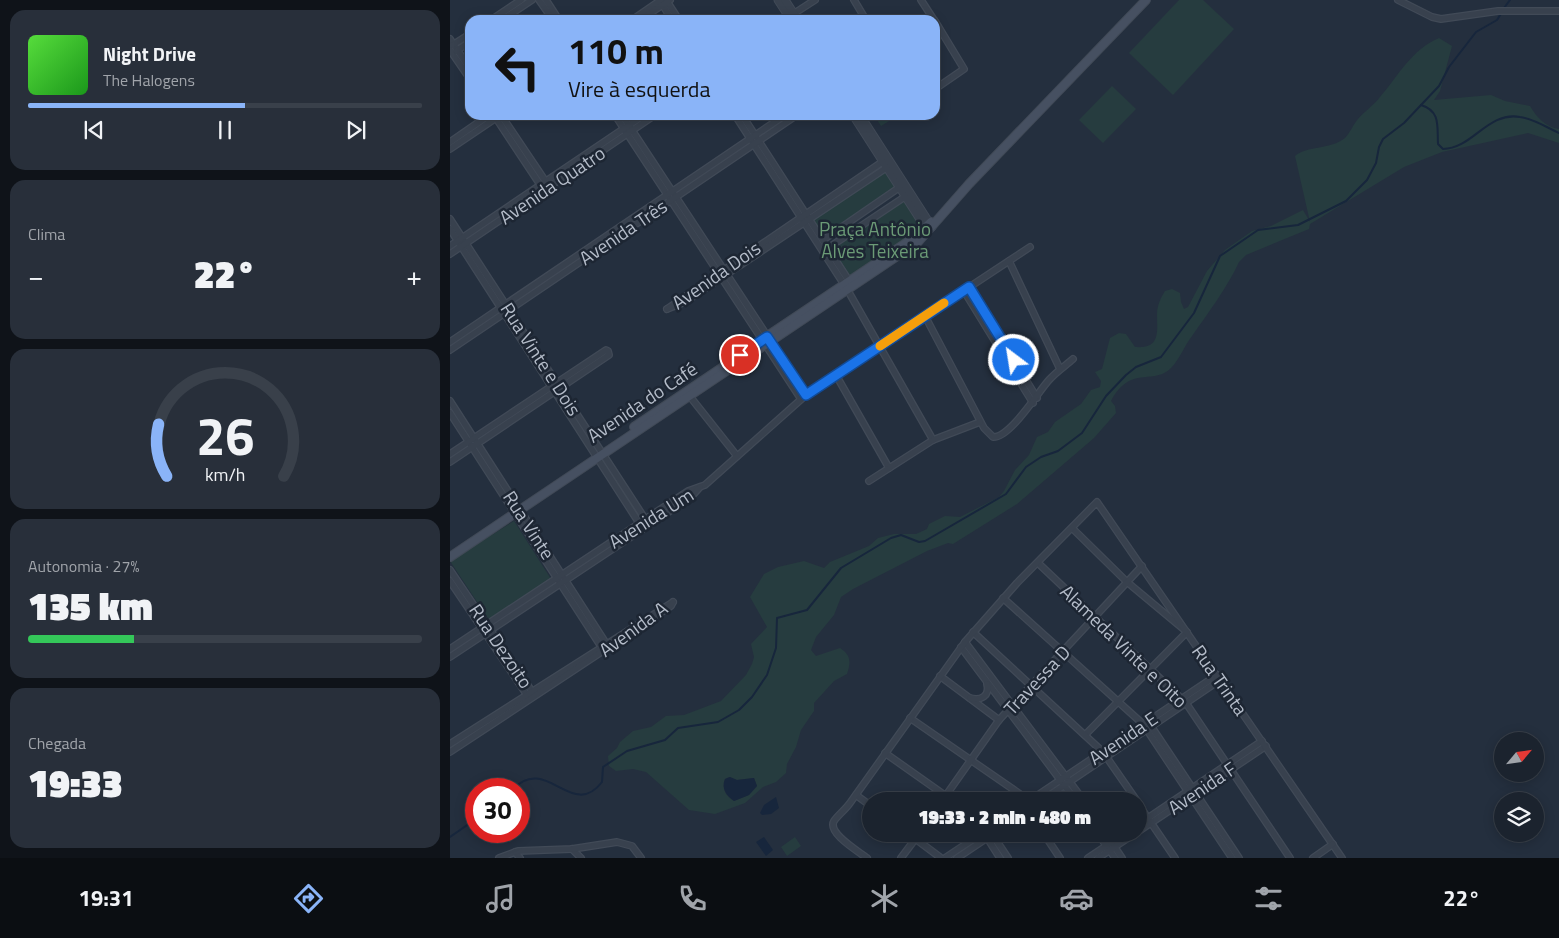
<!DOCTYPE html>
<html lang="pt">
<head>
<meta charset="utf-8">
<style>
  :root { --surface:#1b232e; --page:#282f3a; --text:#f1f3f6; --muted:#a0a4aa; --line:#39404a; --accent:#8ab4f8 }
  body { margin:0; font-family:"Titillium Web",sans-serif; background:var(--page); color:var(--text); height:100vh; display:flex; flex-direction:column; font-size:19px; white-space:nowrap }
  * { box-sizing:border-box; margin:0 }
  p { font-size:16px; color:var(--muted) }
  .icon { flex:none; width:28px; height:28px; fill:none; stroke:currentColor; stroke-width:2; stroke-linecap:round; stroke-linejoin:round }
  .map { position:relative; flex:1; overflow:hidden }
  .sheet { display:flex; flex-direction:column; gap:10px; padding:10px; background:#0f1319; width:450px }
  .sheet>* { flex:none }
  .banner { position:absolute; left:15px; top:15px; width:475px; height:105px; border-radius:15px; box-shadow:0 2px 12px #0003,0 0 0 1px var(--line); background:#8ab4f8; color:#111; overflow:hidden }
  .needle { width:32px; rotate:61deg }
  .controls { position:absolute; left:1044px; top:732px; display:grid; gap:10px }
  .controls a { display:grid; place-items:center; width:50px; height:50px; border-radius:50%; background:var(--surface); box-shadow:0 2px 12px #0003,0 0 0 1px var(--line); font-size:25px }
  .speed { position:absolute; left:15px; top:778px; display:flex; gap:10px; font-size:25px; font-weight:700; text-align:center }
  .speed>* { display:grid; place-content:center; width:65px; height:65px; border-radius:50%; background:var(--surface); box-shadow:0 2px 12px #0003,0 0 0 1px var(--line); line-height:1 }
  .speed .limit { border:8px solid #d22; background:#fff; color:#111 }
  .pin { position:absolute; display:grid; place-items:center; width:42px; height:42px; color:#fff; margin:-21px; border:2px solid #fff; border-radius:50%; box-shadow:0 1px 5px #0007 }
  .me { position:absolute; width:55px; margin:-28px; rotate:329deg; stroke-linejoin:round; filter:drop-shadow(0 0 4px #0008) }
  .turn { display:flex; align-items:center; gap:18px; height:105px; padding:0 20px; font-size:22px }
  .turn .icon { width:65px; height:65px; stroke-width:2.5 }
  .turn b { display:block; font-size:35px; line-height:42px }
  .big { font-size:38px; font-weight:800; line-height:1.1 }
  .sheet .tile { flex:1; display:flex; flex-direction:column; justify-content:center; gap:8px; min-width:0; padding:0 18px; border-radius:15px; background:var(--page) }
  .sheet .dial { align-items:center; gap:0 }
  .dial svg { height:130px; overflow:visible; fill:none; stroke:var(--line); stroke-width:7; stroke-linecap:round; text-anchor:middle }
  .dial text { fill:var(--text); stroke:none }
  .song { display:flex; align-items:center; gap:15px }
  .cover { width:60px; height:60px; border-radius:8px; background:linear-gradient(135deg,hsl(110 70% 55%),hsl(120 70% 35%)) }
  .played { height:5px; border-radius:2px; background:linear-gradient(90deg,var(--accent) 55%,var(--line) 55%) }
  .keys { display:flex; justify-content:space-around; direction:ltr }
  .heat { display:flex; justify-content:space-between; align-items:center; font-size:28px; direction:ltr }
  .charge { height:8px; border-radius:4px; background:linear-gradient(90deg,#34c759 27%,var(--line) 0) }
  .trip { position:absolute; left:412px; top:792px; width:285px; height:50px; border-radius:25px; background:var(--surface); box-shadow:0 2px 12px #0003,0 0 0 1px var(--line); font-weight:800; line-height:50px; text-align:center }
  .tab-bar { display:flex; height:80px; justify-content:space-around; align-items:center; background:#0b0e12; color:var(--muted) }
  .tab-bar .icon { width:35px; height:35px }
  .tab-bar .active { color:var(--accent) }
  .tab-bar b { font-size:22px; color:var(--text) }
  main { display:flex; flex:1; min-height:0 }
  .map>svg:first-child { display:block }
  .green { fill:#263c3f; fill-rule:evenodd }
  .water { fill:#17263c }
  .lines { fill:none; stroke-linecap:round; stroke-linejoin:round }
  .stream { stroke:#17263c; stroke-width:2 }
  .minor-casing { stroke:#414a57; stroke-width:8 }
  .tertiary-casing { stroke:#414a57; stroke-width:9 }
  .secondary-casing { stroke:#414a57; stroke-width:10 }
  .minor { stroke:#38414e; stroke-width:5.5 }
  .tertiary { stroke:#38414e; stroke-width:7 }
  .secondary { stroke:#465061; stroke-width:8 }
  .route-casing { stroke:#114b97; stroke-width:12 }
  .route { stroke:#1a73e8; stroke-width:9 }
  .slow { stroke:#f59e0b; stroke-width:9 }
  .labels { text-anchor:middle; stroke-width:5; stroke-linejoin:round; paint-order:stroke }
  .street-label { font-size:19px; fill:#b4bcc9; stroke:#1d2633 }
  .park-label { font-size:19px; fill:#6b9a76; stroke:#1d2633 }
</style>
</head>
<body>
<main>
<section class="sheet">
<div class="tile">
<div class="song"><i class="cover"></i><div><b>Night Drive</b><p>The Halogens</p></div></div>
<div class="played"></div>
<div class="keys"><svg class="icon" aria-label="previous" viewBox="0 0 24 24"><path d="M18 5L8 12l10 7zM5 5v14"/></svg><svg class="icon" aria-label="pause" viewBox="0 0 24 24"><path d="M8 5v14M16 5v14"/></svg><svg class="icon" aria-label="next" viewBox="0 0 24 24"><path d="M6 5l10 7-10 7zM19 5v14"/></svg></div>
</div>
<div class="tile"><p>Clima</p>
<div class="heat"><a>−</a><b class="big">22°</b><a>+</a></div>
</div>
<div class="tile dial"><svg viewBox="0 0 100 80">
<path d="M14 69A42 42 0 1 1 86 69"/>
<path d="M14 69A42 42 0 0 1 9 37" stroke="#8ab4f8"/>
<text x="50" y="56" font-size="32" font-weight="700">26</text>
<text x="50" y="72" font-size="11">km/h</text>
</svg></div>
<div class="tile"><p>Autonomia · 27%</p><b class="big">135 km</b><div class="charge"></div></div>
<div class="tile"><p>Chegada</p><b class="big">19:33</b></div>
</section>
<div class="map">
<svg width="1109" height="858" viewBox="0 0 1109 858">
  <rect width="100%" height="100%" fill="#242f3e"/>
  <g class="green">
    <path d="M729,0H753L784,29L723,95L679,53Z"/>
    <path d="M989,38L1002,46L990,91L984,100L1041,95L1055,101L1080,106C1087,118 1096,127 1109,129V143L1078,133L992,152L954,167L860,224L859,229L796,255L789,262C777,288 758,313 742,336C734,346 730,359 721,368C703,386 681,364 661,401L665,406L666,413L644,438L567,504L503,544L498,543L477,551L403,589L391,597L384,615L366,637L361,650L366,656L390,648C401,655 401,662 397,674L384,681L364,703V711L351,730L346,747L337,764L336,773L326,782L313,787L295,803L265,814L239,810L196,772L183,769L166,771L159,766L158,756L167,748L170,742L183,731L201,727L216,716L234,715L271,701L296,675L302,664L304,657L301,644L317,627L300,597L314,574L328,567L354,561L374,568L380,562L419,546L428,538L444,534H466L477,529L479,524L495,516L510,517L549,497L554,491L565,470L579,455L587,437L598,432L605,422L631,404L641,390L650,387L651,381L645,372L652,369L660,338L669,333L676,334L685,347C711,349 707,332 707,314C707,306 711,297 715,291L722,289L730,293L731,302L734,309L738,307L757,271L775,250L802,231L821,226L853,210L860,222L845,156C859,145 880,150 895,138C900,133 903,125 908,119C915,111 924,105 930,97C949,75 961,50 989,38ZM279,777L287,780L304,778L307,786L299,795L284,801C276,796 271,789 275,779Z"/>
    <path d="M662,86L686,109L653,143L629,120Z"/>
    <path d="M424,115H449L431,126Z"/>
    <path d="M437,167L450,187L373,240L360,219Z"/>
    <path d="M456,196L475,228L399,281L378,248Z"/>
    <path d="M64,521L101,579L39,620L0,561Z"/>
    <path d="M345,837L351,846L337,856L331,847Z"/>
  </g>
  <g class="water">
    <path d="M280,777L287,780L304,778L307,786L299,795L284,801C277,796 271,789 275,779Z"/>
    <path d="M326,797L329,808L321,814L312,815L310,813L314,805Z"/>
    <path d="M314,837L323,850L316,856L306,842Z"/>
  </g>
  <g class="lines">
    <g class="stream">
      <path d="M1054,8L1060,0"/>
      <path d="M971,105C991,111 987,127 988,144L993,149C1022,149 1038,111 1070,117C1084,119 1096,127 1109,133"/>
      <path d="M63,789C97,754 122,821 152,782L153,767L177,751L215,740L228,728L268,722L289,710L302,697L317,675L326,648L327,618L357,610L391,568L441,538L451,535L469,542L475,541L556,494L576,467L591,457L608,451L632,433L656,396L676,375L686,367L711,357L744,313L770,256L808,230L848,225L896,201L917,180L926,163L929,147L933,139L954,123L989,86L999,67L1026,32L1047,20L1052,12"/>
      <path d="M0,837L26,819"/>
    </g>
    <defs>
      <g id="minor">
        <path d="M89,0L103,20"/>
        <path d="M96,0L109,20"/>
        <path d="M216,0L229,20"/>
        <path d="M404,0L416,20"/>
        <path d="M471,0L484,20"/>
        <path d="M948,0L982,17L991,19L1048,11H1109"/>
        <path d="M212,4L222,20"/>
        <path d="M41,20L71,0"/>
        <path d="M52,20L82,0"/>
        <path d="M182,20L211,0"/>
        <path d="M190,20L220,0"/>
        <path d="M334,20L365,0"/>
        <path d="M485,21L514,69L485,89"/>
        <path d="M0,39L20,69"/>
        <path d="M1,46L20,34"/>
        <path d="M0,50L20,79"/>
        <path d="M6,51L20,42"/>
        <path d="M44,115L91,186"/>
        <path d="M51,115L98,185"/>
        <path d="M165,115L351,399"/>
        <path d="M172,115L356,395"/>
        <path d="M285,115L397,289L483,440"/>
        <path d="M292,115L401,284"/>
        <path d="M0,142L39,115"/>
        <path d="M0,149L49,116"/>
        <path d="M0,219L199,525"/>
        <path d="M0,229L193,529"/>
        <path d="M373,240L450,187"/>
        <path d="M0,246L194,115"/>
        <path d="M378,248L456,196"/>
        <path d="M0,254L205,115"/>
        <path d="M559,261L610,369"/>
        <path d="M519,287L587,398"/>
        <path d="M514,291L583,403"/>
        <path d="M217,309L435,160"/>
        <path d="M217,309L235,302L439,166"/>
        <path d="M475,316L534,428L543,437C560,438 588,392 599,380C606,372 615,366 623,359"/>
        <path d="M0,342L335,115"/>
        <path d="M0,350L347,115"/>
        <path d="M386,375L439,468"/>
        <path d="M238,394L287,456"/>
        <path d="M0,401L159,648"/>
        <path d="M0,413L154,651"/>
        <path d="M0,454L156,350L158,351L159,355L0,462"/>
        <path d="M419,481L483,440L530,422"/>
        <path d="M622,528L677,582L737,632L635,735"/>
        <path d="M588,563L736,703L840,858"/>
        <path d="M0,570L83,693"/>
        <path d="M0,581L79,698"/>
        <path d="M553,598L693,724L782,858"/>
        <path d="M523,632L653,752L687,801"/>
        <path d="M515,642L634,801"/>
        <path d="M511,647L626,801"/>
        <path d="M0,649L238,491L255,485L356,395L580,247"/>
        <path d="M0,657L241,497L250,487"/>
        <path d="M490,676L549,720"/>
        <path d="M520,698C531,701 540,696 537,684"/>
        <path d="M460,718L580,801"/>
        <path d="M699,723L789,858"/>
        <path d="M0,744L223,602"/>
        <path d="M0,752L221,606L223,602"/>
        <path d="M435,753L503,801"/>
        <path d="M406,795L421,806"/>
        <path d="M492,801L549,720L692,566"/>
        <path d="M579,801L767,675"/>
        <path d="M591,801L770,680"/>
        <path d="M689,805L725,858"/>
        <path d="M689,824L812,741"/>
        <path d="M689,831L816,746"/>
        <path d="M459,834L491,858"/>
        <path d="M542,834L558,858"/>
        <path d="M594,834L610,858"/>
        <path d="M648,834L665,858"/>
        <path d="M656,834L672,858"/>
        <path d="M536,836L550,858"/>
        <path d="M122,849L131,858"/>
        <path d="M65,852L70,858"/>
        <path d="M49,858L68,851L122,849L167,842L182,846L191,858"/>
        <path d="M417,858C408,851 377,833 384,821C388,815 396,809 400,803L515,642L567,583L647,502L892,858"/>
        <path d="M451,858L469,834"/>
        <path d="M495,858L531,834"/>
        <path d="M507,858L543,834"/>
        <path d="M638,858L674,834"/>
        <path d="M648,858L684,834"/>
        <path d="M863,858L883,844"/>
      </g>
      <g id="tertiary">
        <path d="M328,0L341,20"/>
        <path d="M335,0L348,20"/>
        <path d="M403,115L477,230"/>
        <path d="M410,115L482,227"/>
      </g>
      <g id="secondary">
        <path d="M319,335L465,237L481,222"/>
        <path d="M184,427L276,365"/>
        <path d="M0,557L468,242L519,184L696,0"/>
      </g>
    </defs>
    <use href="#minor" class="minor-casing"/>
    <use href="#tertiary" class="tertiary-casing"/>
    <use href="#secondary" class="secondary-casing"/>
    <use href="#minor" class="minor"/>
    <use href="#tertiary" class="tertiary"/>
    <use href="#secondary" class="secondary"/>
  </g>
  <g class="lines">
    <defs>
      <path id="route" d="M290,355L317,337L356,395L519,287L564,360"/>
    </defs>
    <use href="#route" class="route-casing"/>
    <use href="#route" class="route"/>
    <path class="slow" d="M430,346L494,303"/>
  </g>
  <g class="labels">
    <g class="street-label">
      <text transform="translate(102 185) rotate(-34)" y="7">Avenida Quatro</text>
      <text transform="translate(173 232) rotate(-34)" y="7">Avenida Três</text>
      <text transform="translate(266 275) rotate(-35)" y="7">Avenida Dois</text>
      <text transform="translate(91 359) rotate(57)" y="7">Rua Vinte e Dois</text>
      <text transform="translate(192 402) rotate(-34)" y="7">Avenida do Café</text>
      <text transform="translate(201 518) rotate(-32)" y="7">Avenida Um</text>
      <text transform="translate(79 525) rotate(57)" y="7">Rua Vinte</text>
      <text transform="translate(183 629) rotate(-36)" y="7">Avenida A</text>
      <text transform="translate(51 646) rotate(56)" y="7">Rua Dezoito</text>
      <text transform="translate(674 646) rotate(44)" y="7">Alameda Vinte e Oito</text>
      <text transform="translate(587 680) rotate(-47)" y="7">Travessa D</text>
      <text transform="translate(770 680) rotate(55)" y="7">Rua Trinta</text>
      <text transform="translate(673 738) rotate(-34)" y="7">Avenida E</text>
      <text transform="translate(752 788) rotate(-34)" y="7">Avenida F</text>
    </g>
    <g class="park-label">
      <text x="425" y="236">Praça Antônio<tspan x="425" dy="22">Alves Teixeira</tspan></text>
    </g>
  </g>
</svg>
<div class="controls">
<a><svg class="needle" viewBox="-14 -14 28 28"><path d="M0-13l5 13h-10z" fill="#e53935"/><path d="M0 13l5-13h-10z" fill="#a0a4aa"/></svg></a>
<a><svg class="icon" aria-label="layers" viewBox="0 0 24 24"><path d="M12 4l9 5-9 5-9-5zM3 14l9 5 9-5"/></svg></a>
</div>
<div class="speed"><div class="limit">30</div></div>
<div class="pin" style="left:290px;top:355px;background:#d93025"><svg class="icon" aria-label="arrive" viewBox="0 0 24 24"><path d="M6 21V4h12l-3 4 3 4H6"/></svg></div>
<svg class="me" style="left:564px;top:360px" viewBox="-20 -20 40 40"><circle r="17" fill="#1a73e8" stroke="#fff" stroke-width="3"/><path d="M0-11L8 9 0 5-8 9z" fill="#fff"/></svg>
<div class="trip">19:33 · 2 min · 480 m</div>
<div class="banner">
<div class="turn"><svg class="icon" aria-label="left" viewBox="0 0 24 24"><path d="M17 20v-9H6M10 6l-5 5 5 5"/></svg><div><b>110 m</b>Vire à esquerda</div></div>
</div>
</div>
</main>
<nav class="tab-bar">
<b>19:31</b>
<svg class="icon active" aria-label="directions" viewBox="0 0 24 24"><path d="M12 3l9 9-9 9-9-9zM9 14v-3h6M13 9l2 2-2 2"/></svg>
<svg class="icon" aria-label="music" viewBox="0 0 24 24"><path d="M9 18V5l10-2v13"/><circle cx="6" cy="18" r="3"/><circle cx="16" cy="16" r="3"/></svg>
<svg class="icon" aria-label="phone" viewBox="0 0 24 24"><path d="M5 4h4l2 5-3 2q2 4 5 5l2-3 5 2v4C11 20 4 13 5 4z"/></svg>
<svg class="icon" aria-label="climate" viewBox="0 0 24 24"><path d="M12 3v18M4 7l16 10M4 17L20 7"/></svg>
<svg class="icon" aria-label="car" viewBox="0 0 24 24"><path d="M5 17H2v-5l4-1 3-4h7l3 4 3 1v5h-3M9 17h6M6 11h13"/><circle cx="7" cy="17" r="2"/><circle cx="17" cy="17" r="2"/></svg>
<svg class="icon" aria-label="filters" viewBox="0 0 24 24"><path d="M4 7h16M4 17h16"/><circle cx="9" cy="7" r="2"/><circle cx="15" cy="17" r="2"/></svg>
<b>22°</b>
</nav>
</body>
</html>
